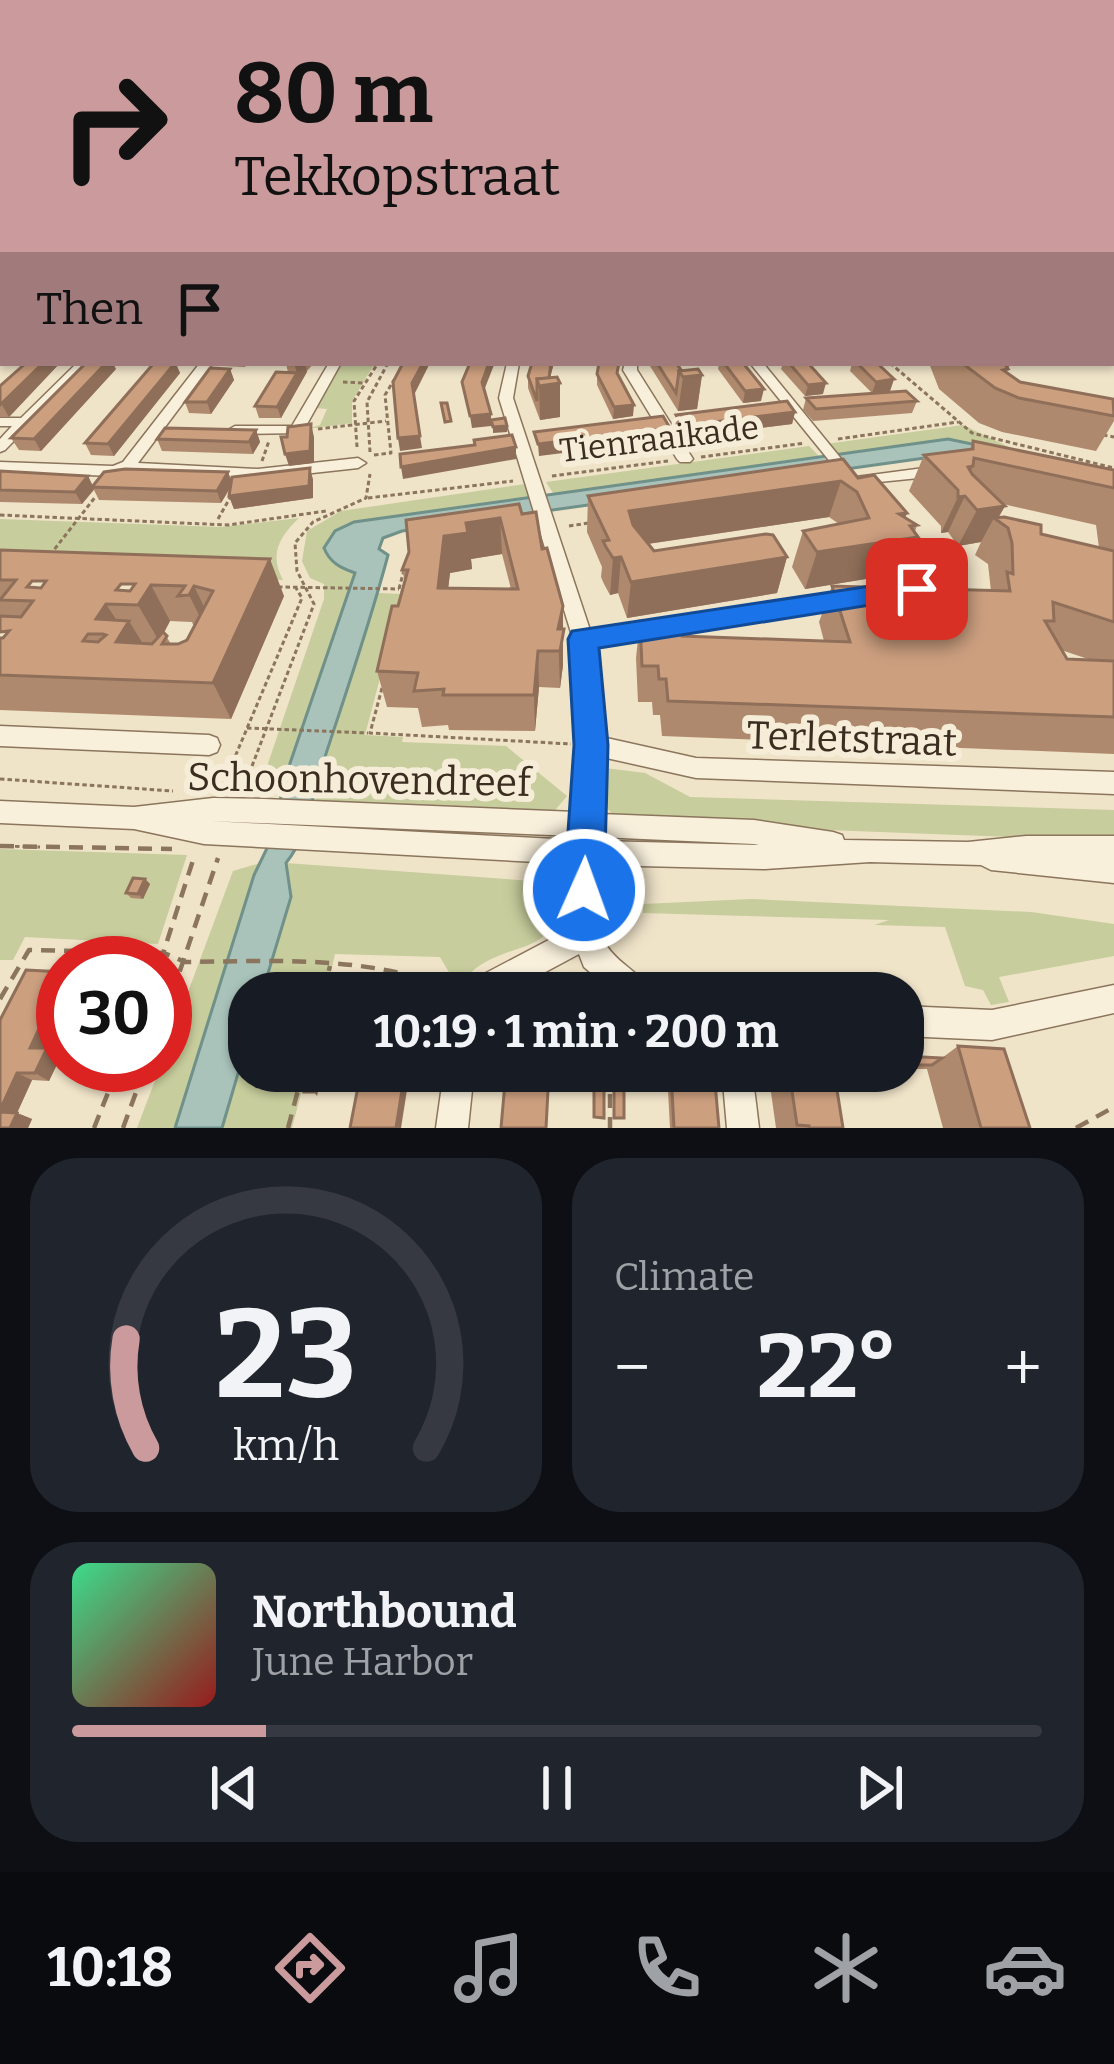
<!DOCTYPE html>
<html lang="en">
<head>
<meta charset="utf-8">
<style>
  :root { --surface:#171b24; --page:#20242c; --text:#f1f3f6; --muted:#9ea1a6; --line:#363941; --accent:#ca9a9c }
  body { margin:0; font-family:Bitter,serif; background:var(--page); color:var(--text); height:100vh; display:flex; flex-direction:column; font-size:45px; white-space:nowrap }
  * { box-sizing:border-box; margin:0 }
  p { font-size:39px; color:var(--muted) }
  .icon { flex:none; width:66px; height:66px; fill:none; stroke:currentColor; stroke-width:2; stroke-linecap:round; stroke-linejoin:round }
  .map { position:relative; height:1128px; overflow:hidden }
  .details { display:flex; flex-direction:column; gap:30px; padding:30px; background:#0d0f14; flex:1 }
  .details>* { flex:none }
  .guide { position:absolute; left:0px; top:0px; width:1116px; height:366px; box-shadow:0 3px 9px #0004; background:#ca9a9c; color:#111; overflow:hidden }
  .speed { position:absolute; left:36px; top:936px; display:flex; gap:24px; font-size:60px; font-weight:700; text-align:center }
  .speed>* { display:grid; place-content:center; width:156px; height:156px; border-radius:50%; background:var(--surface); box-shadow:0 3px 9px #0004; line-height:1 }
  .speed .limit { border:18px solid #d22; background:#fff; color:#111 }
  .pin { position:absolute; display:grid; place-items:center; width:102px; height:102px; color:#fff; margin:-51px; border-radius:24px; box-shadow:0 6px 18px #0006 }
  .me { position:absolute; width:132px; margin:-66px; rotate:2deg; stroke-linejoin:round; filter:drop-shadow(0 0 9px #0008) }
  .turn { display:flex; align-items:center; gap:42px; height:252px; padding:0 36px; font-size:54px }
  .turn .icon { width:156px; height:156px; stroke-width:2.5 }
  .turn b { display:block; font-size:84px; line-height:102px }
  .then { display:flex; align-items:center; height:114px; padding:0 36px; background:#0003; gap:24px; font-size:45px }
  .big { font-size:90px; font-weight:700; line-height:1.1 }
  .details .tile { flex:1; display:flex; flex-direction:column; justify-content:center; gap:18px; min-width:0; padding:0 42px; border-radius:48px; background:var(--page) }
  .details .dial { align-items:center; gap:0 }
  .dial svg { height:312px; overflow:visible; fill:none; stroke:var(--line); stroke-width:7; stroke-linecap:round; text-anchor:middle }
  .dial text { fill:var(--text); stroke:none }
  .song { display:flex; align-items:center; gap:36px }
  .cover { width:144px; height:144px; border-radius:18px; background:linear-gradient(135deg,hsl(150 70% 55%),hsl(0 70% 35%)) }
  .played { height:12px; border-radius:6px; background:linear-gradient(90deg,var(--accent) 20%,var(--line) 20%) }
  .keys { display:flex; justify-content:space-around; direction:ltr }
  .heat { display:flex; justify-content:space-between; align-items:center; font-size:66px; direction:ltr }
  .details .tiles { flex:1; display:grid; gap:30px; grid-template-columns:1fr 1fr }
  .tile:last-child { grid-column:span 2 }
  .trip { position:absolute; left:228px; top:972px; width:696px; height:120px; border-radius:48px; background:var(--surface); box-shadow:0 3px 9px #0004; font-weight:700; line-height:120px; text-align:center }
  .dock { display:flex; height:192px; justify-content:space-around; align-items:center; background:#090b0e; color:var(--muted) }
  .dock .icon { width:84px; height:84px }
  .dock .on { color:var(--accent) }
  .dock b { font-size:54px; color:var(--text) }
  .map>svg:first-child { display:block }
  .green { fill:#c7cd9c }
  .water { fill:#a9c3bb; stroke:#6f9189; stroke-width:3 }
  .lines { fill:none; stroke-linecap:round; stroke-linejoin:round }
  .minor-casing { stroke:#8b755d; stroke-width:3 }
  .path-far1 { stroke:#8b755d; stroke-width:3; stroke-dasharray:4.5 3; stroke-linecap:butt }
  .path { stroke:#8b755d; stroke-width:4.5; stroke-dasharray:14 9; stroke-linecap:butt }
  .minor { fill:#f9f0dc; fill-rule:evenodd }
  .wall { fill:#af896d; fill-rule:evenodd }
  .shaded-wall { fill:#8f6f59 }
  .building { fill:#cc9f7f; stroke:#8f6f59; stroke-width:3; fill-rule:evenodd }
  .route { fill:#1a73e8; stroke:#114b97; stroke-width:3 }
  .labels { text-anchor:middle; stroke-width:12; stroke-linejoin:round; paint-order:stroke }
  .street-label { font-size:33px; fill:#3b2d20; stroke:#f6edd8 }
  .near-street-label { font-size:39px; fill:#3b2d20; stroke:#f6edd8 }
</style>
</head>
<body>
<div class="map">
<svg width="1114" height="1128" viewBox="0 0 1114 1128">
  <rect width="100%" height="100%" fill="#efe3c8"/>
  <g class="green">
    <path d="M338,363H375L352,401V423L307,429L320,425L327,409L315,408Z"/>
    <path d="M963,425L1026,455L949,439L840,455L826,444Z"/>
    <path d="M809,446L822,459L555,496L546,482Z"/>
    <path d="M525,484L530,499L346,524L324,548L334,564L355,572L285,778H263L324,599V584L310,578L302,561L307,531L341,511Z"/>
    <path d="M299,518C279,537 269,555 283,580L0,572V519L221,527Z"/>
    <path d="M378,593L402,594L365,735L403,737L402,742L506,746L567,796L551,815L315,808L318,779Z"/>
    <path d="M597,767L645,773L690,797L1114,810V841L619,822L595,794Z"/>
    <path d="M0,849L187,855L158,944L25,937L13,960H0Z"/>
    <path d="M264,862L254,875L175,1128H137L161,1065H165V1054L233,871Z"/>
    <path d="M286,863L546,882L558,893C559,954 518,940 479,966C471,971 464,980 457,986L440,957L335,954L326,993H262L291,897Z"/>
    <path d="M751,899L1031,912L1114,924V956L999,977L1009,1002L991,1005L983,990L965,986L945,927L874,925L889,920L643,913V904Z"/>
    <path d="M249,1036V1071H307L292,1128H222Z"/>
  </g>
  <path class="water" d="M948,439L1114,474L939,456L402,531L383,538L379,549L388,555C369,627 344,698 321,769C310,803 309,834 286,863L291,897L262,993H249V1036L222,1128H175L254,875L272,838L285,778L355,573C341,568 330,563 324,548L335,531L354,522Z"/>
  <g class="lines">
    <defs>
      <g id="minor">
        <rect x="1113" y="278" width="1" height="7"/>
        <path d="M77,363H90L5,450L0,452V439L12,426H0V418H21Z"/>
        <path d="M200,363H213L138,463L258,469L358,458L366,463L358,468L258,479L126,472L115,476L0,472V462L113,466L123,462Z"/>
        <path d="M329,363H341L302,433L235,434L228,430L235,426H292Z"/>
        <path d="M507,363H519L513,398L590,630L845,594L852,596L854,601L852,606L845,608L593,645L602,737L696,758L1114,772V794L696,778L602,757L600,814L754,820L833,832L842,835L844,840L968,842L1026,836H1114V883L991,870L981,865L870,862L765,869L599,865C597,911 586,932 624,964C635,973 645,980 650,993H614L584,967L579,954L506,993H463L467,983L562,933L570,924L573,864L204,844L134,829L0,823V801L134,807L213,798L264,799L576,812L580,745L573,639L499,398ZM210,821L575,836L574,840ZM599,837L754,844L759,845L599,841Z"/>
        <path d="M625,363H637V370L693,459L690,462H680L677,459L623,370Z"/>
        <path d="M750,363H763L856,477L939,466L947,471L939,476L849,485Z"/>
        <path d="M896,528L902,530L933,570L924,594L896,599L889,597L887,592L889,587L910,583L915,571L887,534Z"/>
        <path d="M0,726L209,735L217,738L220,745L217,752L209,755L0,746Z"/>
        <path d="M1114,985V1013L992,1040L903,1036V1006L992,1010Z"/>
        <path d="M444,1071H474L468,1128H436Z"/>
        <path d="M722,1071H752L759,1128H727Z"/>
      </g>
    </defs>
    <use href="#minor" class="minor-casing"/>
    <g class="path-far1">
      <path d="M890,363L972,433L1114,468"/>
      <path d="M343,382L363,383"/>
      <path d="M318,429L386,421"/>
      <path d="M1103,435L1114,437"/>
      <path d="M838,439L958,422"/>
      <path d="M357,447L354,401L378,363"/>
      <path d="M370,452L367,402L388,363"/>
      <path d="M374,455L391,453L385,395L394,380"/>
      <path d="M701,457L805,443"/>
      <path d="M262,461L269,441"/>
      <path d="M552,476L668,461"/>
      <path d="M368,498L513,481"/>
      <path d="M0,515L228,525L326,511"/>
      <path d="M218,519L231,496"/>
      <path d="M569,526L589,523"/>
      <path d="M50,555L96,496"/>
      <path d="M404,570L399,589L405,593"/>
      <path d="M278,587L399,589"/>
      <path d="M382,688L370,733L571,744"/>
      <path d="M247,728L368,733"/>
      <path d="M0,779L173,791"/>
      <path d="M244,787L314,604L297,571L295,543L313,522L366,498L370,474"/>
      <path d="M221,790L302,598L296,588"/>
      <path d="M0,846L40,847"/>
    </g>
    <g class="path">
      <path d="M0,846L172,849"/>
      <path d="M160,963L195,854"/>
      <path d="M323,993L330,966"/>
      <path d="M0,999L29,950L164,953L185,962C275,961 367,955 452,989"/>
      <path d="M165,1015L218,858"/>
      <path d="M610,1071V1128"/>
      <path d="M94,1128L119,1065"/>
      <path d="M123,1128L146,1065"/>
      <path d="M288,1128L303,1071"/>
      <path d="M1076,1128L1114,1107"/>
    </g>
    <use href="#minor" class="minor"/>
  </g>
  <g class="wall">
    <path d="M26,363H60L9,417H0V386Z"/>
    <path d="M154,363H176L180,373L114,456L91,455L85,443Z"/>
    <path d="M224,363H248L245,367L225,366Z"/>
    <path d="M286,363H314L307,371L281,418H259L255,406L288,373Z"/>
    <path d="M532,363H554L550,378L560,417L540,420L528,388V376Z"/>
    <path d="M651,363H676L682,371L702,375L697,409L678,411L650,366Z"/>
    <path d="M719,363H743L761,401L743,403L718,369Z"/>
    <path d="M783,363H808L823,394L805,396L781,369Z"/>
    <path d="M852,363H877L894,379L890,391L872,393L850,371Z"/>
    <path d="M929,363H1011L1006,373L1020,382L1113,399L1114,421L1096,451L1002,432L979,423L939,389Z"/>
    <path d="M116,369L41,451L19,450L11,438Z"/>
    <path d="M230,369L234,380L211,414L189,413L185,402Z"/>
    <path d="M597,374L618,375L633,416L613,419L597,385Z"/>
    <path d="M806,398L917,401L912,413L813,421L803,410Z"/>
    <path d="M795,412L792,424L681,438L674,426L676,415Z"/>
    <path d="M256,430L260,442L253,454L162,451L157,439Z"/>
    <path d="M973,441L1114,470V754L662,736L660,715H653L652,702H638L636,658L640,621L682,636L824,641L819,622L832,586L991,591L988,564L975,555L981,542L958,546L948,532L941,533V526L909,491L924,455L970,449ZM1003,504L1096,525L1099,548L1041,534L998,518L1005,506ZM1061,650L1091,660L1067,659Z"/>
    <path d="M310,468L313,480V498L234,509L229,496L231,487L221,503L99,500L94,490L82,504L0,502V471L88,476L93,486L228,472L232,482Z"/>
    <path d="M858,478L907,513L905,518L917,525L902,573L805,589L792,567L803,531L839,524L829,517L648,544L654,551L787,557L777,593L627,618L618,593L610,595L604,584L601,577L602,567L587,532L588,496Z"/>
    <path d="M522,514L542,549L562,629L563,665L560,688L539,687L535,731L449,730L448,725L422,727L418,708L387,707L377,671L405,582L402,570L409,552ZM502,554L511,589L448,588L450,573L472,569L471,559Z"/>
    <path d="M0,550L284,596L231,719L0,710V638H3L9,631L0,632ZM32,581H46L42,587H27ZM121,584H135L131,590H116ZM170,621L192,622L194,627L187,640L178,644H171L164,633Z"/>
    <path d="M145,879L150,884L143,899L131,898L126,893Z"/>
    <path d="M63,972V1021H60L47,1048L61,1056L49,1081L32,1080L17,1113L32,1119L28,1128H0V1020Z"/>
    <path d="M958,1046L1030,1128H943L927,1069H903V1056L942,1058Z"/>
    <path d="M667,1071H714L719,1128H670Z"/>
    <path d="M768,1071H834L843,1128H776Z"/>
  </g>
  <g class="shaded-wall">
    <path d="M43,363H60L9,417L2,405Z"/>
    <path d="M106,363H113L116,369L41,451L34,439Z"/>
    <path d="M175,363L180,373L114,456L108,444Z"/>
    <path d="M294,363H305L307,372L281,418L277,407L297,373Z"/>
    <path d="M423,363H430L414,395L412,383Z"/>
    <path d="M489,363H494V365L483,393L482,382Z"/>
    <path d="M551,363H554L548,384L560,383V417L540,420L539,386L548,376Z"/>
    <path d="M230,369L234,380L211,414L207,402Z"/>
    <path d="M702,375L697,409L678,411L683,377Z"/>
    <path d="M894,379L890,391L872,393L876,382Z"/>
    <path d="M826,383L823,394L805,396L808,385Z"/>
    <path d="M764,389L761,401L743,403L745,391Z"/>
    <path d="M634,405L633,416L613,419L614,407Z"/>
    <path d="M795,412L792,424L681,438L682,426Z"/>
    <path d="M491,414V426L472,428L470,416Z"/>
    <path d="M311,424L314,437V463L289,466L285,454Z"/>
    <path d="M507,426V432L493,433V427Z"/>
    <path d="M670,428L668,440L539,456L538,444Z"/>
    <path d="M256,430L260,442L253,454L249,442Z"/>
    <path d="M420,436L422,448L400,451L398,438Z"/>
    <path d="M516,447V459L403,479L401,467Z"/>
    <path d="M973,466L959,497L965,496L948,532L941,533L958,497L968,467Z"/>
    <path d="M310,468L313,480V498L234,509L229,496Z"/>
    <path d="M228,472L232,484L221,503L217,491Z"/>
    <path d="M88,476L94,489L82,504L75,492Z"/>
    <path d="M841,481L829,517L626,547L629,511Z"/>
    <path d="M1005,506L997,520L994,518L981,542L958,546L977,510Z"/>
    <path d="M907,513L895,540L918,537L902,573L805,589L817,552L899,514Z"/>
    <path d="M500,518L502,554L471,559L472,569L450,573L444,625L438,588L444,536L466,523Z"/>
    <path d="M621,557L618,593L610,595L613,558Z"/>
    <path d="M787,557L777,593L627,618L631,582Z"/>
    <path d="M270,559L284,596L231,719L213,683Z"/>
    <path d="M151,585L170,621L159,641L138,605Z"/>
    <path d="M194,586L212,623L207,631L189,595Z"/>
    <path d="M106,604L123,630L129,621L151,657L139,678L96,619Z"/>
    <path d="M563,606V665L560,688L558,629Z"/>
    <path d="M538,651L539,687L535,731L534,695Z"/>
    <path d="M145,879L150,884L143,899L138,894Z"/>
    <path d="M47,1012L60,1021L47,1048L61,1056L49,1081L35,1073L30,1048Z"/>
    <path d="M319,1071H323L317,1096L314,1092Z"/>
    <path d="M405,1071H410L401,1128H396Z"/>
    <path d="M17,1073L32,1080L17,1113L32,1119L28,1128H10L0,1112Z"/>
  </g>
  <g class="building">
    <path d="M26,363H43L0,405V386Z"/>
    <path d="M86,363H106L34,439L11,438Z"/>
    <path d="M154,363H175L108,444L85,443Z"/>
    <path d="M403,363H423L412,383L420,436L398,438L393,382Z"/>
    <path d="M470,363H489L482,382L491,414L470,416L462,382Z"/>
    <path d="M532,363H551L549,378L537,379V401L528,376Z"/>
    <path d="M599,363H619L617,373L634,405L614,407L597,374Z"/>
    <path d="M657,363H676L682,371H679L676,393Z"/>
    <path d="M724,363H743L764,389L745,391Z"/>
    <path d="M789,363H808L826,383L808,385Z"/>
    <path d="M857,363H877L894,379L876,382Z"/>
    <path d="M962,363H1004L1008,369L1003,370L1020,382L1113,399L1114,416L1019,398L995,388Z"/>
    <path d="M210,368L230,369L207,402H185Z"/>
    <path d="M698,369L702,375L683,377L679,371Z"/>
    <path d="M276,372L297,373L277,407L255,406Z"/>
    <path d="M557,377L560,383L539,386L537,379Z"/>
    <path d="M906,391L917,401L816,409L806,398Z"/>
    <path d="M787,401L795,412L682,426L676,415Z"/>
    <path d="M441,403H447L451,421L445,422Z"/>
    <path d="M663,416L670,428L538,444L534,432Z"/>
    <path d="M505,418L507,426L493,427L491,420Z"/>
    <path d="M311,424L310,451L285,454L281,437H287L288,427Z"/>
    <path d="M165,428L256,430L249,442L157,439Z"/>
    <path d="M512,435L516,447L401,467L400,454L475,445L474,440Z"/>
    <path d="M973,441L1114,470V488L974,458L973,466L968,467L972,474L1005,506L977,510L965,496L958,497V490L924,455L973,449Z"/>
    <path d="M843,459L858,478L874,475L907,513L899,514L917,525L910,526L918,537L817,552L803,531L869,518L857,492L841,481L629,511L633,525L654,551L766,534L773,535L787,557L631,582L621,557L613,558L606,547L603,541L609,540L588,496Z"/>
    <path d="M310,468L309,486L229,496L232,477Z"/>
    <path d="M125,469L228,472L217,491L92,487L104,472Z"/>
    <path d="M0,471L88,476L75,492L0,490Z"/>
    <path d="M519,504L522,514L536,512L542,549L547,548L563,606L558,629H564L560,651H538L534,695H443L444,689L414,691L418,673L377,671L392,606H398L408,570H402L409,552L406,520ZM500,518L518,589L438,588L444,536L468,533L466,523Z"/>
    <path d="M1004,517L1041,525V534L1114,551V622L1053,602L1054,621H1045L1067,659L1114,661V717L668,701L666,679H659L658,666H642L640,621L681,623L682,636L850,642L832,586L1010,591L1007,572L1013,574L1012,543L1008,528L994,518Z"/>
    <path d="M0,550L270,559L213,683L0,675V638H3L9,631L0,632V616L21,617L33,601L0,600L16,580H0ZM32,581H46L41,588L27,587ZM121,584H135L130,591L116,590ZM151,585L185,586L178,596L189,595L194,586L213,591L187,640L178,644H162L167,636L163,632L152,644L116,642L129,621L96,619L106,604L138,605ZM88,634H103L106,635L98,642L83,641Z"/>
    <path d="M133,878L145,879L138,894L126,893Z"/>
    <path d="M26,970L63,972V977L57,989H63V1013L47,1012L30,1048H47L35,1073H17L0,1110V1020Z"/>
    <path d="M378,987L418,988V993H377Z"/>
    <path d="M958,1046L1004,1049L1030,1128H981Z"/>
    <path d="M903,1056L942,1058L932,1065H903Z"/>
    <path d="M309,1071H319L314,1092H304Z"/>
    <path d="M361,1071H405L396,1128H350Z"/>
    <path d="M506,1071H549L546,1128H501Z"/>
    <path d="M671,1071H714L719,1128H674Z"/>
    <path d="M789,1071H834L843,1128H809V1126L797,1125Z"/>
    <path d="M594,1087H604V1118L594,1117Z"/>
    <path d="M614,1088L624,1089V1118H614Z"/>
    <path d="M0,1112L17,1113L10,1128H0Z"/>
  </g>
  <linearGradient id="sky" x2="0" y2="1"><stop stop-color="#8fbad6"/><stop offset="0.57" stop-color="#f8f2e6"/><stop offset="1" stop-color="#f8f2e6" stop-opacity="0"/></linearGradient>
  <rect width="1114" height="371" fill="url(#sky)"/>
  <path class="route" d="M917,579L927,582L931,589L927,596L599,648L608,745L604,890L598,904L584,910L570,904L564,890L574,745L568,639L572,631Z"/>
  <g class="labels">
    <g class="street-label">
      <text transform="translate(659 438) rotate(-7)" y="12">Tienraaikade</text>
    </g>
    <g class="near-street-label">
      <text transform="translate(852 738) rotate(2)" y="14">Terletstraat</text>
      <text transform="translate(359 779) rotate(1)" y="14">Schoonhovendreef</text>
    </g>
  </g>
</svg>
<div class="speed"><div class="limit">30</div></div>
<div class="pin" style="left:917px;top:589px;background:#d93025"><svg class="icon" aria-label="arrive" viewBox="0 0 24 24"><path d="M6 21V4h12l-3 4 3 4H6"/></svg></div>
<svg class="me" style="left:584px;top:890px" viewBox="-20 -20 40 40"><circle r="17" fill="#1a73e8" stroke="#fff" stroke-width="3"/><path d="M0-11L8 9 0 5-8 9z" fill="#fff"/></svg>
<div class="trip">10:19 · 1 min · 200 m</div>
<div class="guide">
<div class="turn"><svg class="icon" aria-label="right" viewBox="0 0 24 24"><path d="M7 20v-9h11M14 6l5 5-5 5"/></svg><div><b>80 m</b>Tekkopstraat</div></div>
<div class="then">Then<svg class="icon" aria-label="arrive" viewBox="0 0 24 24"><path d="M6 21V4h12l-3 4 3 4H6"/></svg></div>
</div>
</div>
<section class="details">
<div class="tiles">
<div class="tile dial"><svg viewBox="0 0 100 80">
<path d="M14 69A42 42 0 1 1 86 69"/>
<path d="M14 69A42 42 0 0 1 9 41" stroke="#ca9a9c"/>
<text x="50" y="56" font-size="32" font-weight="700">23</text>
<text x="50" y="72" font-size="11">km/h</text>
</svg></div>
<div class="tile"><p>Climate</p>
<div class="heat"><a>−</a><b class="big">22°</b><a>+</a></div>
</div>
<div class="tile">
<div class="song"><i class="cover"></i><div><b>Northbound</b><p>June Harbor</p></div></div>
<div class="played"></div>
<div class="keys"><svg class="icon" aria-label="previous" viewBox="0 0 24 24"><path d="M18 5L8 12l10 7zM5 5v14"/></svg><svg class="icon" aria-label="pause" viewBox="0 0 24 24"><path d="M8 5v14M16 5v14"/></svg><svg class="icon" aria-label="next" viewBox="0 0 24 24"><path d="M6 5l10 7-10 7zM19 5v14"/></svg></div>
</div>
</div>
</section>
<nav class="dock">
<b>10:18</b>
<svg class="icon on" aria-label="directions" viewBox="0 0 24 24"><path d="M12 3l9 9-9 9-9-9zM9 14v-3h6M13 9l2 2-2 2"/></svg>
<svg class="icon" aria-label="music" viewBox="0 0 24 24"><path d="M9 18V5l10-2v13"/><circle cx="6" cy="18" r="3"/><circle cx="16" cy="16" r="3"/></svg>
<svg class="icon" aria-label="phone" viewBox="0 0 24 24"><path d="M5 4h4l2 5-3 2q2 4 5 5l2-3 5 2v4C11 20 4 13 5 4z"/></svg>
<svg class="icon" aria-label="climate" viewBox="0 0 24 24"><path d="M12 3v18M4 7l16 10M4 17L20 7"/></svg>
<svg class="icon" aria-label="car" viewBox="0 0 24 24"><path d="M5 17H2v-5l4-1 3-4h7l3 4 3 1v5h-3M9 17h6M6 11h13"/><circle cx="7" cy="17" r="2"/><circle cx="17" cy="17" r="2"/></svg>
</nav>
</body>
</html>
